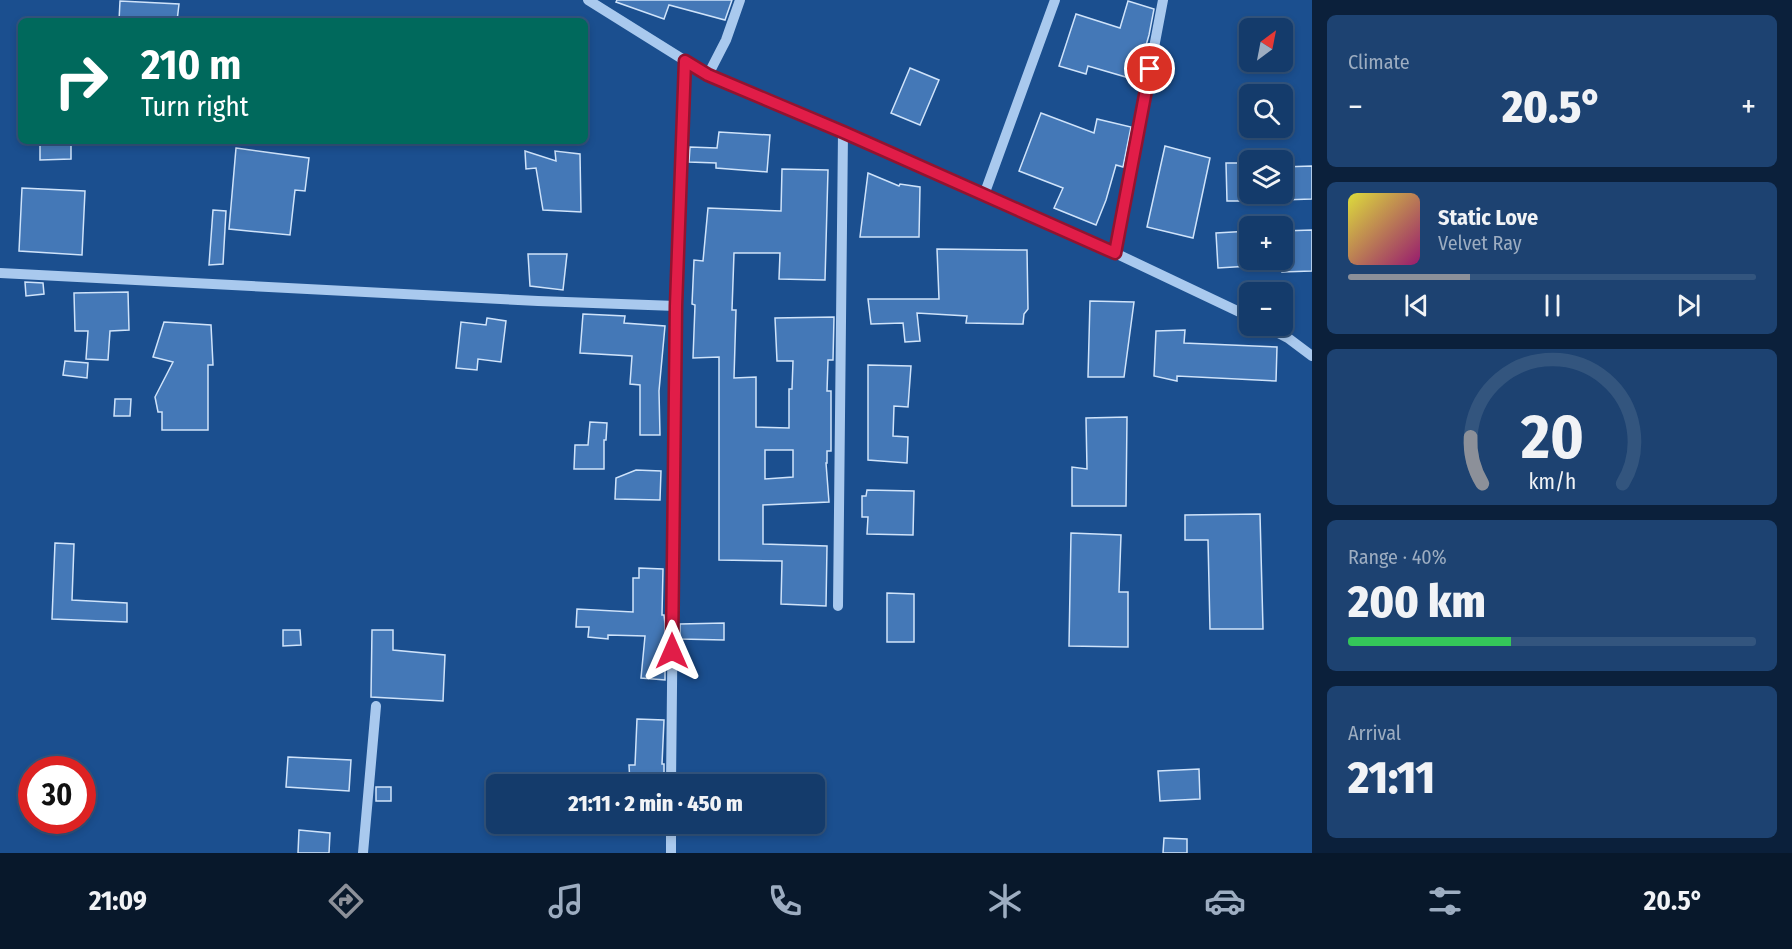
<!DOCTYPE html>
<html lang="en">
<head>
<meta charset="utf-8">
<style>
  :root { --surface:#143b6b; --page:#1d4271; --text:#f1f3f6; --muted:#9dadc1; --line:#33557e; --accent:#8c9099 }
  body { margin:0; font-family:"Fira Sans Condensed",sans-serif; background:var(--page); color:var(--text); height:100vh; display:flex; flex-direction:column; font-size:22px; white-space:nowrap }
  * { box-sizing:border-box; margin:0 }
  p { font-size:20px; color:var(--muted) }
  .icon { flex:none; width:33px; height:33px; fill:none; stroke:currentColor; stroke-width:2; stroke-linecap:round; stroke-linejoin:round }
  .map { position:relative; flex:1; overflow:hidden }
  .details { display:flex; flex-direction:column; gap:15px; padding:15px; background:#0b203b; width:480px }
  .details>* { flex:none }
  .banner { position:absolute; left:18px; top:18px; width:570px; height:126px; border-radius:9px; box-shadow:0 3px 9px #0003,0 0 0 2px var(--line); background:#00695c; color:#fff; overflow:hidden }
  .needle { width:39px; rotate:32deg }
  .fabs { position:absolute; left:1239px; top:18px; display:grid; gap:12px }
  .fabs a { display:grid; place-items:center; width:54px; height:54px; border-radius:9px; background:var(--surface); box-shadow:0 3px 9px #0003,0 0 0 2px var(--line); font-size:30px }
  .speed { position:absolute; left:18px; top:756px; display:flex; gap:12px; font-size:30px; font-weight:700; text-align:center }
  .speed>* { display:grid; place-content:center; width:78px; height:78px; border-radius:50%; background:var(--surface); box-shadow:0 3px 9px #0003,0 0 0 2px var(--line); line-height:1 }
  .speed .limit { border:9px solid #d22; background:#fff; color:#111 }
  .pin { position:absolute; display:grid; place-items:center; width:51px; height:51px; color:#fff; margin:-26px; border:3px solid #fff; border-radius:50%; box-shadow:0 2px 6px #0007 }
  .me { position:absolute; width:66px; margin:-33px; rotate:0deg; stroke-linejoin:round; filter:drop-shadow(0 0 4px #0008) }
  .turn { display:flex; align-items:center; gap:21px; height:126px; padding:0 24px; font-size:27px }
  .turn .icon { width:78px; height:78px; stroke-width:2.5 }
  .turn b { display:block; font-size:42px; line-height:51px }
  .big { font-size:45px; font-weight:800; line-height:1.1 }
  .details .tile { flex:1; display:flex; flex-direction:column; justify-content:center; gap:9px; min-width:0; padding:0 21px; border-radius:9px; background:var(--page) }
  .details .dial { align-items:center; gap:0 }
  .dial svg { height:156px; overflow:visible; fill:none; stroke:var(--line); stroke-width:7; stroke-linecap:round; text-anchor:middle }
  .dial text { fill:var(--text); stroke:none }
  .song { display:flex; align-items:center; gap:18px }
  .cover { width:72px; height:72px; border-radius:9px; background:linear-gradient(135deg,hsl(60 70% 55%),hsl(320 70% 35%)) }
  .played { height:6px; border-radius:3px; background:linear-gradient(90deg,var(--accent) 30%,var(--line) 30%) }
  .keys { display:flex; justify-content:space-around; direction:ltr }
  .heat { display:flex; justify-content:space-between; align-items:center; font-size:33px; direction:ltr }
  .charge { height:9px; border-radius:4px; background:linear-gradient(90deg,#34c759 40%,var(--line) 0) }
  .trip { position:absolute; left:486px; top:774px; width:339px; height:60px; border-radius:9px; background:var(--surface); box-shadow:0 3px 9px #0003,0 0 0 2px var(--line); font-weight:800; line-height:60px; text-align:center }
  .tabs { display:flex; height:96px; justify-content:space-around; align-items:center; background:#08182b; color:var(--muted) }
  .tabs .icon { width:42px; height:42px }
  .tabs .current { color:var(--accent) }
  .tabs b { font-size:27px; color:var(--text) }
  main { display:flex; flex:1; min-height:0 }
  .map>svg:first-child { display:block }
  .building { fill:#4478b7; stroke:#cfe3fa; stroke-width:1.5; fill-rule:evenodd }
  .lines { fill:none; stroke-linecap:round; stroke-linejoin:round }
  .minor { stroke:#a9c9ee; stroke-width:10 }
  .route-casing { stroke:#92132f; stroke-width:15 }
  .route { stroke:#e11d48; stroke-width:10 }
</style>
</head>
<body>
<main>
<div class="map">
<svg width="1312" height="853" viewBox="0 0 1312 853">
  <rect width="100%" height="100%" fill="#1b4f8f"/>
  <g class="building">
    <path d="M617,0H732L725,20L669,5L664,19L616,2Z"/>
    <path d="M120,1L179,4L177,21H119Z"/>
    <path d="M1128,1L1154,9L1149,35L1136,80L1088,66L1086,74L1059,66L1076,14L1120,28Z"/>
    <path d="M910,68L939,80L920,125L891,113Z"/>
    <path d="M1041,113L1094,133L1097,119L1131,127L1123,167L1116,165L1106,200L1096,225L1054,208L1063,188L1019,171Z"/>
    <path d="M719,132L770,135L767,172L716,168V163L689,162L690,147L717,148Z"/>
    <path d="M40,141H71V159L40,160Z"/>
    <path d="M1165,146L1210,158L1193,238L1147,227Z"/>
    <path d="M236,148L309,158L305,191L295,190L290,235L229,229Z"/>
    <path d="M525,151L556,161L555,151L580,154L581,212L543,210L536,168L526,169Z"/>
    <path d="M1226,163H1250V201H1227Z"/>
    <path d="M1312,166V199L1282,200V167Z"/>
    <path d="M782,169L828,170L825,280L779,279L780,253H734L732,310H736L734,378L756,377V427L789,428V389H792L793,361H777L775,318L834,317L833,360H828L827,391H831V451H827V463H826L829,502L763,505V544L827,546L826,606L781,604L782,561L719,560V357L693,358L695,305L692,304L694,260L703,261L708,208L781,211ZM765,450H793V477L765,479Z"/>
    <path d="M868,173L899,186L900,184L920,187L919,237H860Z"/>
    <path d="M22,188L85,191L82,255L19,251Z"/>
    <path d="M213,210L226,211L223,264L209,265Z"/>
    <path d="M1312,230V271L1282,272V231Z"/>
    <path d="M1250,231V266L1218,268L1216,233Z"/>
    <path d="M937,249L1027,250L1028,309L1024,314L1023,324L966,323L967,316L917,313L920,341L905,342L903,323L871,324L868,299H939Z"/>
    <path d="M528,254H567L563,290L530,286Z"/>
    <path d="M25,282L43,283L44,294L26,296Z"/>
    <path d="M128,292L129,330L110,331L108,360L86,359L88,331H75L74,293Z"/>
    <path d="M1090,301L1134,302L1124,377H1088Z"/>
    <path d="M583,314L625,316L624,323L665,326L659,391L660,435H640V385L630,384L632,356L580,353Z"/>
    <path d="M487,318L506,321L501,362L478,359L477,370L456,368L461,322L486,325Z"/>
    <path d="M164,322L211,325L213,365H208V430H162V412H158L155,397L173,362L153,357Z"/>
    <path d="M1185,330L1184,343L1277,347L1276,381L1177,376V381L1154,376L1156,331Z"/>
    <path d="M65,361L88,363L87,378L63,375Z"/>
    <path d="M868,365L911,366L908,407L894,406L893,436L908,437L907,463L868,460Z"/>
    <path d="M115,399H131L130,416H114Z"/>
    <path d="M1127,417L1126,506H1072V467L1087,469L1086,418Z"/>
    <path d="M590,422L607,423L606,440H604V469H574L575,445H588Z"/>
    <path d="M636,470L661,471L660,500L615,499L616,478Z"/>
    <path d="M867,490L914,491L913,535L867,534L868,517H862V496H866Z"/>
    <path d="M1260,514L1263,629H1210L1208,540H1185V515Z"/>
    <path d="M1071,533L1121,535L1119,592H1128V647L1069,646Z"/>
    <path d="M55,543L74,544L72,600L127,603V622L52,619Z"/>
    <path d="M639,568L663,569L662,615H664L665,624V680L641,678L645,636L608,635V639L588,637L589,627H576L577,609L633,612V578H639Z"/>
    <path d="M887,593L914,594V642H887Z"/>
    <path d="M724,623V640L680,639V624Z"/>
    <path d="M283,630H300L301,645L283,646Z"/>
    <path d="M372,630H393V650L445,655L443,701L371,697Z"/>
    <path d="M637,719L664,720L662,764H664V784H630L629,765H635Z"/>
    <path d="M288,757L351,760L349,791L286,787Z"/>
    <path d="M1199,769L1200,799L1160,801L1158,771Z"/>
    <rect x="376" y="787" width="15" height="14"/>
    <path d="M299,830L330,833L329,853H298Z"/>
    <path d="M1164,838L1187,839V853H1163Z"/>
  </g>
  <g class="lines">
    <g class="minor">
      <path d="M588,0L708,75L843,132L1115,253L1250,317"/>
      <path d="M708,75L726,40L740,0"/>
      <path d="M984,195L1055,0"/>
      <path d="M1115,253L1163,0"/>
      <path d="M0,273L538,301L676,306"/>
      <path d="M1265,326L1288,338L1312,356"/>
      <path d="M838,606L843,132"/>
      <path d="M671,784L676,306L685,61"/>
      <path d="M363,853L376,706"/>
      <path d="M671,853V824"/>
    </g>
  </g>
  <g class="lines">
    <defs>
      <path id="route" d="M672,651L676,306L685,61L708,75L843,132L1115,253L1150,69"/>
    </defs>
    <use href="#route" class="route-casing"/>
    <use href="#route" class="route"/>
  </g>
</svg>
<div class="fabs">
<a><svg class="needle" viewBox="-14 -14 28 28"><path d="M0-13l5 13h-10z" fill="#e53935"/><path d="M0 13l5-13h-10z" fill="#9dadc1"/></svg></a>
<a><svg class="icon" aria-label="search" viewBox="0 0 24 24"><circle cx="10" cy="10" r="6"/><path d="M15 15l6 6"/></svg></a>
<a><svg class="icon" aria-label="layers" viewBox="0 0 24 24"><path d="M12 4l9 5-9 5-9-5zM3 14l9 5 9-5"/></svg></a>
<a>+</a>
<a>−</a>
</div>
<div class="speed"><div class="limit">30</div></div>
<div class="pin" style="left:1150px;top:69px;background:#d93025"><svg class="icon" aria-label="arrive" viewBox="0 0 24 24"><path d="M6 21V4h12l-3 4 3 4H6"/></svg></div>
<svg class="me" style="left:672px;top:651px" viewBox="-20 -20 40 40"><path d="M0-17L14 15 0 8-14 15z" fill="#e11d48" stroke="#fff" stroke-width="4"/></svg>
<div class="trip">21:11 · 2 min · 450 m</div>
<div class="banner">
<div class="turn"><svg class="icon" aria-label="right" viewBox="0 0 24 24"><path d="M7 20v-9h11M14 6l5 5-5 5"/></svg><div><b>210 m</b>Turn right</div></div>
</div>
</div>
<section class="details">
<div class="tile"><p>Climate</p>
<div class="heat"><a>−</a><b class="big">20.5°</b><a>+</a></div>
</div>
<div class="tile">
<div class="song"><i class="cover"></i><div><b>Static Love</b><p>Velvet Ray</p></div></div>
<div class="played"></div>
<div class="keys"><svg class="icon" aria-label="previous" viewBox="0 0 24 24"><path d="M18 5L8 12l10 7zM5 5v14"/></svg><svg class="icon" aria-label="pause" viewBox="0 0 24 24"><path d="M8 5v14M16 5v14"/></svg><svg class="icon" aria-label="next" viewBox="0 0 24 24"><path d="M6 5l10 7-10 7zM19 5v14"/></svg></div>
</div>
<div class="tile dial"><svg viewBox="0 0 100 80">
<path d="M14 69A42 42 0 1 1 86 69"/>
<path d="M14 69A42 42 0 0 1 8 45" stroke="#8c9099"/>
<text x="50" y="56" font-size="32" font-weight="700">20</text>
<text x="50" y="72" font-size="11">km/h</text>
</svg></div>
<div class="tile"><p>Range · 40%</p><b class="big">200 km</b><div class="charge"></div></div>
<div class="tile"><p>Arrival</p><b class="big">21:11</b></div>
</section>
</main>
<nav class="tabs">
<b>21:09</b>
<svg class="icon current" aria-label="directions" viewBox="0 0 24 24"><path d="M12 3l9 9-9 9-9-9zM9 14v-3h6M13 9l2 2-2 2"/></svg>
<svg class="icon" aria-label="music" viewBox="0 0 24 24"><path d="M9 18V5l10-2v13"/><circle cx="6" cy="18" r="3"/><circle cx="16" cy="16" r="3"/></svg>
<svg class="icon" aria-label="phone" viewBox="0 0 24 24"><path d="M5 4h4l2 5-3 2q2 4 5 5l2-3 5 2v4C11 20 4 13 5 4z"/></svg>
<svg class="icon" aria-label="climate" viewBox="0 0 24 24"><path d="M12 3v18M4 7l16 10M4 17L20 7"/></svg>
<svg class="icon" aria-label="car" viewBox="0 0 24 24"><path d="M5 17H2v-5l4-1 3-4h7l3 4 3 1v5h-3M9 17h6M6 11h13"/><circle cx="7" cy="17" r="2"/><circle cx="17" cy="17" r="2"/></svg>
<svg class="icon" aria-label="filters" viewBox="0 0 24 24"><path d="M4 7h16M4 17h16"/><circle cx="9" cy="7" r="2"/><circle cx="15" cy="17" r="2"/></svg>
<b>20.5°</b>
</nav>
</body>
</html>
